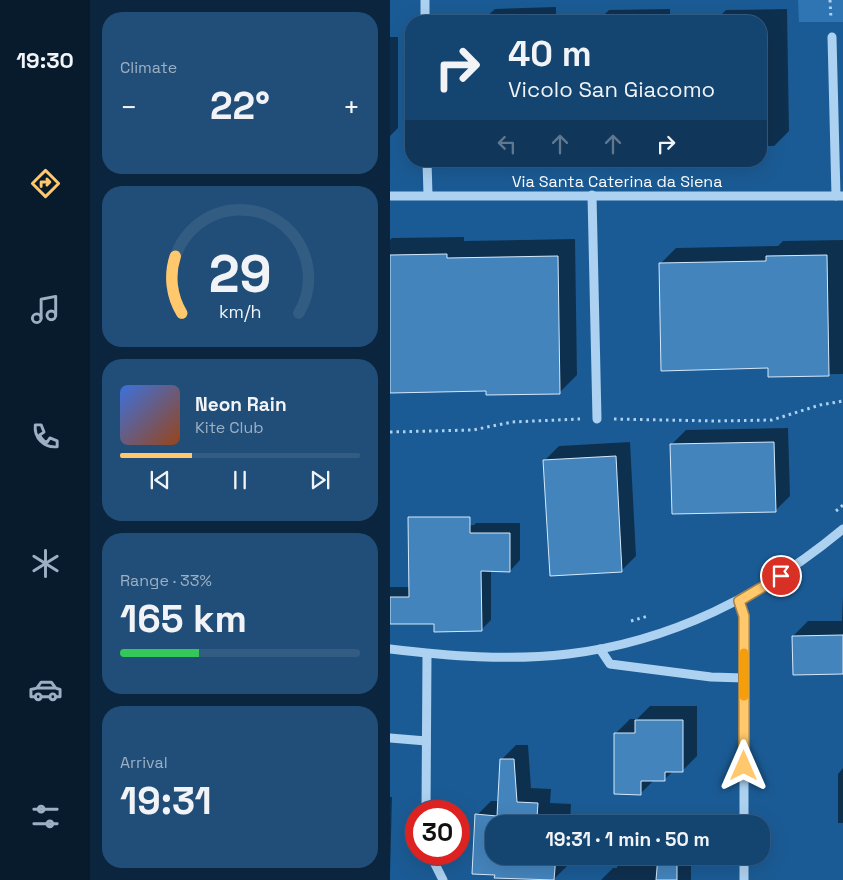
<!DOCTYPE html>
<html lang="en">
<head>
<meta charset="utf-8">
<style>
  :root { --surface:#144470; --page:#214e78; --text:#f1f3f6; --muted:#9db0c3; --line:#335c83; --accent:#ffc86c }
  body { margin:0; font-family:"Space Grotesk",sans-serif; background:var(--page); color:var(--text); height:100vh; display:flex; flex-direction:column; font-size:19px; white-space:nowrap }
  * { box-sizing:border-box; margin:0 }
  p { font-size:16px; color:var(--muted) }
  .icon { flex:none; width:28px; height:28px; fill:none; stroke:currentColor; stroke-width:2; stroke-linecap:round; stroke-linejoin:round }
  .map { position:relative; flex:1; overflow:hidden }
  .details { display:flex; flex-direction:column; gap:12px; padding:12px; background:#0b253e; width:300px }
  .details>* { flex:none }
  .banner { position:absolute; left:15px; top:15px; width:362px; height:152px; border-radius:20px; box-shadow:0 5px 20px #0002,0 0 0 1px var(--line); background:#144470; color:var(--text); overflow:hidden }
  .speed { position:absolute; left:15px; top:800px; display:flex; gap:10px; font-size:25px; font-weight:700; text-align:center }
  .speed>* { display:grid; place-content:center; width:65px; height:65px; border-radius:50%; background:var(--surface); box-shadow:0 5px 20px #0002,0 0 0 1px var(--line); line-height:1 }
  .speed .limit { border:8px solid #d22; background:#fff; color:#111 }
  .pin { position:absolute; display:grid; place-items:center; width:42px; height:42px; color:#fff; margin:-21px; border:2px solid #fff; border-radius:50%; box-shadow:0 1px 5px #0007 }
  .me { position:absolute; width:55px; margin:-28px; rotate:0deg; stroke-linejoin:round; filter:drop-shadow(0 0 4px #0008) }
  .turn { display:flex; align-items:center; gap:18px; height:105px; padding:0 20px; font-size:22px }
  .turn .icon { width:65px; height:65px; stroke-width:2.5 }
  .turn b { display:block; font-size:35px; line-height:42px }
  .lanes { display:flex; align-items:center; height:48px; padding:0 20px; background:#0003; justify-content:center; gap:25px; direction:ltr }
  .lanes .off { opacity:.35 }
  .big { font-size:38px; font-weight:800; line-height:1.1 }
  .details .tile { flex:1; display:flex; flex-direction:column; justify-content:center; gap:8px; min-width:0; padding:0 18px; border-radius:20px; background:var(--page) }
  .details .dial { align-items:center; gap:0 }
  .dial svg { height:130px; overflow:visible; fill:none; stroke:var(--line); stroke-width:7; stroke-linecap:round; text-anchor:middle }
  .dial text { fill:var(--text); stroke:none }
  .song { display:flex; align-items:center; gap:15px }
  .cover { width:60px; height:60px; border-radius:8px; background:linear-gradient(135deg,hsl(220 70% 55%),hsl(20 70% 35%)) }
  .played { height:5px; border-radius:2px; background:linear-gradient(90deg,var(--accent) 30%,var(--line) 30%) }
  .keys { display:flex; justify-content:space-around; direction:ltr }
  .heat { display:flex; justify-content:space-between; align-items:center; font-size:28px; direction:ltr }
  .charge { height:8px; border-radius:4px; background:linear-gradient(90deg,#34c759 33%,var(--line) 0) }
  .trip { position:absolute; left:95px; top:815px; width:285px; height:50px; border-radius:20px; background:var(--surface); box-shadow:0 5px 20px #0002,0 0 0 1px var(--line); font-weight:800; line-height:50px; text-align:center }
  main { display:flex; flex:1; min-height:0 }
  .tabs { display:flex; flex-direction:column; width:90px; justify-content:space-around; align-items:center; background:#081b2d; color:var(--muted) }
  .tabs .icon { width:35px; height:35px }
  .tabs .on { color:var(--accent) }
  .tabs b { font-size:22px; color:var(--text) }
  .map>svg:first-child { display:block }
  .green { fill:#2f75b3 }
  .shadow { fill:#0007 }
  .building { fill:#4484bc; stroke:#d4e9fb }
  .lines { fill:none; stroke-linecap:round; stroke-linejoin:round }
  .path { stroke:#add1f0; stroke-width:3; stroke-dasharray:2.5 4; stroke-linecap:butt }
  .minor { stroke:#add1f0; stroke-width:9 }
  .route-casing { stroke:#a68246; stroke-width:12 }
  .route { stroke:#ffc86c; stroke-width:9 }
  .slow { stroke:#f59e0b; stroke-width:9 }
  .labels { text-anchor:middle; stroke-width:5; stroke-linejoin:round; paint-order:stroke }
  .street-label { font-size:16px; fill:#fff; stroke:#1b5b95 }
</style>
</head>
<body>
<main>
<nav class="tabs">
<b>19:30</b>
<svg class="icon on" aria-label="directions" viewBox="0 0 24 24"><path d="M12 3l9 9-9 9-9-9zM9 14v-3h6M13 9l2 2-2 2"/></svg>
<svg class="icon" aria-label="music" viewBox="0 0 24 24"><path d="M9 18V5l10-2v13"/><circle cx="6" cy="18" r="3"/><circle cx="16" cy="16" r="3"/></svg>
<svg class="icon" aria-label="phone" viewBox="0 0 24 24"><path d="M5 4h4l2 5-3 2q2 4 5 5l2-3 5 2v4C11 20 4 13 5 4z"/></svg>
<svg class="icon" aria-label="climate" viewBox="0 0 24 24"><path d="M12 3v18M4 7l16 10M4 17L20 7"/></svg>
<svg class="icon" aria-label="car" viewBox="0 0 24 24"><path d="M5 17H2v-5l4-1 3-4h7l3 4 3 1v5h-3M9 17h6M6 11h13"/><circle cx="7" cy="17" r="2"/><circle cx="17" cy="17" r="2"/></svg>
<svg class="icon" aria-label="filters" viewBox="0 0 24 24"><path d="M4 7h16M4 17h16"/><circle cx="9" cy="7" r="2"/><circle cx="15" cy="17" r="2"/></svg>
</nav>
<section class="details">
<div class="tile"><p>Climate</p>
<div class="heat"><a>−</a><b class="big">22°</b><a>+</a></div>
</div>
<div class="tile dial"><svg viewBox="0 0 100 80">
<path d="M14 69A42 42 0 1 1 86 69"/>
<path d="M14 69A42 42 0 0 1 10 34" stroke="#ffc86c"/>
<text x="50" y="56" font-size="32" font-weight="700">29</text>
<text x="50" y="72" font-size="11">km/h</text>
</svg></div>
<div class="tile">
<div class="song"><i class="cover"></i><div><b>Neon Rain</b><p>Kite Club</p></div></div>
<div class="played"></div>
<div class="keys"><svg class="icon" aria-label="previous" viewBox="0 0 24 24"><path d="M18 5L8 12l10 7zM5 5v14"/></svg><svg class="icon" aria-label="pause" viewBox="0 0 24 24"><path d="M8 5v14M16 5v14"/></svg><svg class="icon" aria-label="next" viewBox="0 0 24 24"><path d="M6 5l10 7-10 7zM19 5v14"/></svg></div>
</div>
<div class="tile"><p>Range · 33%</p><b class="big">165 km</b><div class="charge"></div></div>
<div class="tile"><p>Arrival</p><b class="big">19:31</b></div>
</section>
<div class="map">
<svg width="453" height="880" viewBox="0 0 453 880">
  <rect width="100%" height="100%" fill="#1b5b95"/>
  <path class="green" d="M408,0H453V22H409Z"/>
  <g class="shadow">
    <path d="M166,7V21H92L105,9Z"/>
    <path d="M280,9V21H208L219,10Z"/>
    <path d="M397,9L399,131L384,146H371V21H325L336,10Z"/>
    <path d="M0,37H8V128L0,136Z"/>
    <path d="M74,237V241L185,239L187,375L170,392L97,389L0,391V240L2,238Z"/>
    <path d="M453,240V374L380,375L379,367L270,264L286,248L388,246L393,241Z"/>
    <path d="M398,428L400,496L385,511L282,444L296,430Z"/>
    <path d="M240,442L246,556L232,570L154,461L169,446Z"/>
    <path d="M86,523H130V560L120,571L101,570V620L91,630L46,623L0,622V587H20L29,531L84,525Z"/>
    <path d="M453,595V693V673L403,636L418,621H452Z"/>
    <path d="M260,706H307V756L292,771H283L274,780H264L250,794L225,734L240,719H247Z"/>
    <path d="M126,745H138L141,788L161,789L160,803L181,804L180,824H104V856H179L178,865L164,879L106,877L87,815L101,801H109L111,760Z"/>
    <path d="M453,768V823H448V774Z"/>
    <path d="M0,797H2L0,875Z"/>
    <path d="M229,856H304L301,859V880H211L223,868H227Z"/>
  </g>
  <g class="building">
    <path d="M57,254V258L168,256L170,394L96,395V391L0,393V255Z"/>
    <path d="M437,255L439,376L378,377V368L271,371L269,263L376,261V256Z"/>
    <path d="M384,442L386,512L282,514L280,444Z"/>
    <path d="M226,456L232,572L160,576L153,460Z"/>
    <path d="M18,517H80V533H120V572L91,571L92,631L44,632V624H0V597H19Z"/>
    <path d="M453,635V674L403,675L402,636Z"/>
    <path d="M245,720H293V772H275V781H251V795L224,794V733H245Z"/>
    <path d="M110,759H124L127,802L148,803L147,817L167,818V824H104V856H166L164,880L104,878L105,875L82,874L85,814L107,816Z"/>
    <path d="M268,856H287V880H266Z"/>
  </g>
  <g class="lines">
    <g class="path">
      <path d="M440,0L441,19"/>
      <path d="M224,419L327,421L382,420L430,405L453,401"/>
      <path d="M0,432L83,430L122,422L190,419"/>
      <path d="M446,511L453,505"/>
      <path d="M241,621L258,616"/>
    </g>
    <g class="minor">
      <path d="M35,0V21"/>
      <path d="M442,37L446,196"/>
      <path d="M37,161L38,195"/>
      <path d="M202,195L207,419"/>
      <path d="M0,196H453"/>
      <path d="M349,601L354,616V824"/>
      <path d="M0,649C58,656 119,661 178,654C280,642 374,595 453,529"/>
      <path d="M210,649L220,664L321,677L354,678"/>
      <path d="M0,738L36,741"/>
      <path d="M36,811L37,654"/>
      <path d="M40,854L53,880"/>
      <path d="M354,880V856"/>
    </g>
  </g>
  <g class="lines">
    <defs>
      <path id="route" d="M354,766V616L349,601L391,576"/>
    </defs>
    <use href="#route" class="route-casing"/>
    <use href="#route" class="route"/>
    <path class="slow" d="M354,653V696"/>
  </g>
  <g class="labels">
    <g class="street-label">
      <text x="227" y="187">Via Santa Caterina da Siena</text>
    </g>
  </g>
</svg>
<div class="speed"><div class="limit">30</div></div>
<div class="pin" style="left:391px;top:576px;background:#d93025"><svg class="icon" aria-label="arrive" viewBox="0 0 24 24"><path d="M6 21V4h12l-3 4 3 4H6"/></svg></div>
<svg class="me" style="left:354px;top:766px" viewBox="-20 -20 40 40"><path d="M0-17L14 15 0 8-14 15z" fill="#ffc86c" stroke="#fff" stroke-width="4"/></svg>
<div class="trip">19:31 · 1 min · 50 m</div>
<div class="banner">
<div class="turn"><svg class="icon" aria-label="right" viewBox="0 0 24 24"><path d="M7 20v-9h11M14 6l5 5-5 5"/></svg><div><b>40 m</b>Vicolo San Giacomo</div></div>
<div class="lanes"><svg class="icon off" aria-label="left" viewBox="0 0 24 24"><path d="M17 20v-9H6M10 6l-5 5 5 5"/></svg><svg class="icon off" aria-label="ahead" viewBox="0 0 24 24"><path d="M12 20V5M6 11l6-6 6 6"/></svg><svg class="icon off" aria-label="ahead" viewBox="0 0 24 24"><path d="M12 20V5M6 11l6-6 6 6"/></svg><svg class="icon" aria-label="right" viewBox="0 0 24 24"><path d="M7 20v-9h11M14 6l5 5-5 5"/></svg></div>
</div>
</div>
</main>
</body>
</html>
